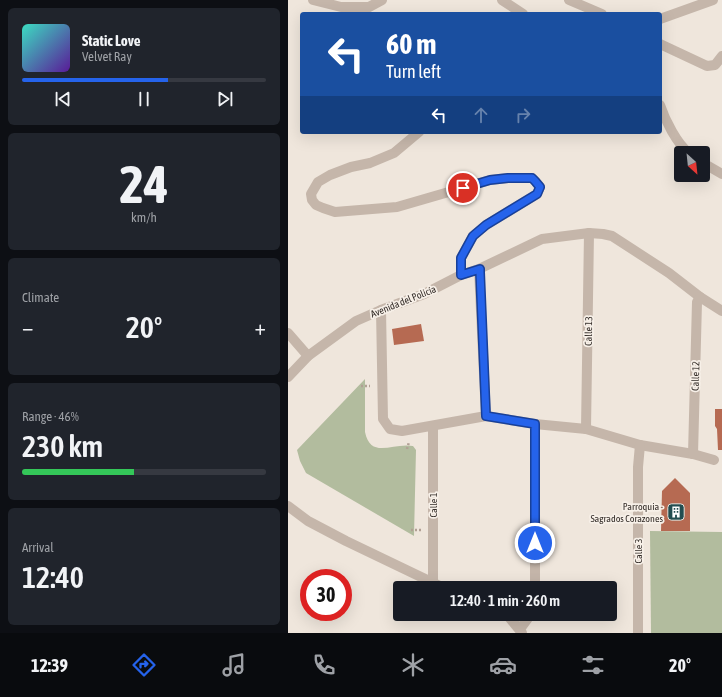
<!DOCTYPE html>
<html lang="en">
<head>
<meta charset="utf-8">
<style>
  :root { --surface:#171b24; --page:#20242c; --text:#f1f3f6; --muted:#9ea1a6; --line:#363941; --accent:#2563eb }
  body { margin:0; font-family:"Asap Condensed",sans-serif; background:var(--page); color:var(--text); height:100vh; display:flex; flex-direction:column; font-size:15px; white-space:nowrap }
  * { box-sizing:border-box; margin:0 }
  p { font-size:13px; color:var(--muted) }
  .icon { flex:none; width:22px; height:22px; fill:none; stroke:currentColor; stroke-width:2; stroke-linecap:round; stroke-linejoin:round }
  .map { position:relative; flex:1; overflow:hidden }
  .sheet { display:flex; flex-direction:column; gap:8px; padding:8px; background:#0d0f14; width:288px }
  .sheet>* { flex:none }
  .banner { position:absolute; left:12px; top:12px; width:362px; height:122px; border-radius:4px; box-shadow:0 4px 16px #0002; background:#1a4fa0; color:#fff; overflow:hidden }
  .needle { width:26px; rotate:153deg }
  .controls { position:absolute; left:386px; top:146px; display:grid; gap:8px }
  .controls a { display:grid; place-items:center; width:36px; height:36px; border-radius:4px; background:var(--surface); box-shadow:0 4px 16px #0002; font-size:20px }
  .speed { position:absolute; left:12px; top:569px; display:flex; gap:8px; font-size:20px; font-weight:700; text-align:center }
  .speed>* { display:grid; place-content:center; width:52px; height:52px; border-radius:50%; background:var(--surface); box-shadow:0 4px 16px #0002; line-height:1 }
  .speed .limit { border:6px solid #d22; background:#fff; color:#111 }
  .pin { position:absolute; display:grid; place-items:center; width:34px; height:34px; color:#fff; margin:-17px; border:2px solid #fff; border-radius:50%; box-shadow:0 1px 4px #0007 }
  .me { position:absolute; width:44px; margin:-22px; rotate:0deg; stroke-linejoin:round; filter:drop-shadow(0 0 3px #0008) }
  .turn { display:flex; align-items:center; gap:14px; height:84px; padding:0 20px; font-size:18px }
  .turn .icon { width:52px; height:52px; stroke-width:2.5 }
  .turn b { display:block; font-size:28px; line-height:34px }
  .lanes { display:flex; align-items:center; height:38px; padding:0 20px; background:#0003; justify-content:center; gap:20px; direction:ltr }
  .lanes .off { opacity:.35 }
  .big { font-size:30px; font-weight:600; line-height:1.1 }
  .sheet .card { flex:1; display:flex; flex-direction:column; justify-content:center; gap:6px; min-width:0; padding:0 14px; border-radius:6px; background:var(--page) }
  .sheet .dial { align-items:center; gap:0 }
  .dial b { font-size:52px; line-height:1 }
  .song { display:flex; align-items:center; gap:12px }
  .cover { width:48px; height:48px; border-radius:6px; background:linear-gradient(135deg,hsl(170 70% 55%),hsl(270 70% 35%)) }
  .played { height:4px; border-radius:2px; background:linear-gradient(90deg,var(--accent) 60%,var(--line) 60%) }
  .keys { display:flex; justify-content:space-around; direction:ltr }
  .heat { display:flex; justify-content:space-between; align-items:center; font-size:22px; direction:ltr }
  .charge { height:6px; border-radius:3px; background:linear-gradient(90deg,#34c759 46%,var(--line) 0) }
  .trip { position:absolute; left:105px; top:581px; width:224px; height:40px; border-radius:4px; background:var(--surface); box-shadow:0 4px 16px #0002; font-weight:600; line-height:40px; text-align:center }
  .tab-bar { display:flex; height:64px; justify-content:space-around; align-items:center; background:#090b0e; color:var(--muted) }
  .tab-bar .icon { width:28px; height:28px }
  .tab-bar .selected { color:var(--accent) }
  .tab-bar b { font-size:18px; color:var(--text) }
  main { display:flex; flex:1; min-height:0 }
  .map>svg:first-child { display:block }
  .green { fill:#b2bc9e }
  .building { fill:#b66a52 }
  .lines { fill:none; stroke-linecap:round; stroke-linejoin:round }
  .path { stroke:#b1a094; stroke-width:2.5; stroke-dasharray:2 2; stroke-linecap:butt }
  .minor { stroke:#c5b6aa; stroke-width:10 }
  .route-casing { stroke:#184099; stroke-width:10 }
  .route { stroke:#2563eb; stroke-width:7 }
  .labels { text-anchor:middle; stroke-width:3.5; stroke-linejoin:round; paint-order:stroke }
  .street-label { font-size:10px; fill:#332c28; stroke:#f7f0e8 }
  .poi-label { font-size:10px; fill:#332c28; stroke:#f7f0e8; text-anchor:end }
</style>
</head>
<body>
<main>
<section class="sheet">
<div class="card">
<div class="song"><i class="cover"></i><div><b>Static Love</b><p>Velvet Ray</p></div></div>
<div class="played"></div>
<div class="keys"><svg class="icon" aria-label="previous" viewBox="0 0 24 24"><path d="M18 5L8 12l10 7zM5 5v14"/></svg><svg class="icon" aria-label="pause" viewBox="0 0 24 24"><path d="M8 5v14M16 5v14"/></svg><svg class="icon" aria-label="next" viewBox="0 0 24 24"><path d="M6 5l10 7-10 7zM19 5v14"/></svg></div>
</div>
<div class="card dial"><b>24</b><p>km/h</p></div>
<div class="card"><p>Climate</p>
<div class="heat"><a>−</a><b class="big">20°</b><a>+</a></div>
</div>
<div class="card"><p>Range · 46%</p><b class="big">230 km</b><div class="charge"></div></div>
<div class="card"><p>Arrival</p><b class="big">12:40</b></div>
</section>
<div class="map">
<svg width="434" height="633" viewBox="0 0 434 633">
  <rect width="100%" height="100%" fill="#efe6dc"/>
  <g class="green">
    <path d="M77,379V432C83,460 105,442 125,446L128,450L126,536L18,473L12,461L9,450Z"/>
    <path d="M362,531L434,532V633H363Z"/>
  </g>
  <g class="building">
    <path d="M133,324L136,341L106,345L104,329Z"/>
    <path d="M427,409H434V450H430L429,429L427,426Z"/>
    <path d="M387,478L402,493V531H373L374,491Z"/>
  </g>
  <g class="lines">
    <g class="path">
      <path d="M73,386H82"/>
      <path d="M119,449L121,442"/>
      <path d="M123,530H135"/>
    </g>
    <g class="minor">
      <path d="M25,0L53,7H81L94,0"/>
      <path d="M214,0L235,14"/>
      <path d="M281,0L314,14"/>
      <path d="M372,19L425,0"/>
      <path d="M372,44L419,66L427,65L434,56"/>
      <path d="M372,105C377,120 389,144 401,153"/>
      <path d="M131,132L106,153L82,163L63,167L42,175L30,182L23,194L24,200L28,205L35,208L47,212L109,207L202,180L220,178H244L247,181L252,187L249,194L198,225L185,236L173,258V275"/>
      <path d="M415,163L434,174"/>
      <path d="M191,269L198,416"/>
      <path d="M93,310L95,419L102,429L114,431L198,416L247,424L298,429L352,445L405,454L426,460"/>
      <path d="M0,333L20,356"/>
      <path d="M0,377L20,356L68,321L93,310L136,294L173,275L191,269L254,239L301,233L315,234L324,236L381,273L412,297L434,311"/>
      <path d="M247,424V588"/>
      <path d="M145,426V583"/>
      <path d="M298,429L301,233"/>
      <path d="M405,454L409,302L412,297"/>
      <path d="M0,506L20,521L58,541L156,588"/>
      <path d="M215,614L221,617L234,633"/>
      <path d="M232,629L243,614"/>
      <path d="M350,633V467L352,445"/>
    </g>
  </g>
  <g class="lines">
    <defs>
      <path id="route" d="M175,188L202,180L220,178H244L247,181L252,187L249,194L198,225L185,236L173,258V275L192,269V272L198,416L247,424V543"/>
    </defs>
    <use href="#route" class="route-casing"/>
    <use href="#route" class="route"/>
  </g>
  <defs>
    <symbol id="building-square" viewBox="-11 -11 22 22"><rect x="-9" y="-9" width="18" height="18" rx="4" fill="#234d50" stroke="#f7f0e8"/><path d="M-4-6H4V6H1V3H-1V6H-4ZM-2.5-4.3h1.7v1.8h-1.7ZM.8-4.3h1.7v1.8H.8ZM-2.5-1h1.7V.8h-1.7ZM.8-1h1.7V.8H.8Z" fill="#fff"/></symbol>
  </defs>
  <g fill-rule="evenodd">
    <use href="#building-square" x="378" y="502" width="20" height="20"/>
  </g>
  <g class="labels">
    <g class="street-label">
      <text transform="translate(115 301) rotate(-22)" y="4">Avenida del Policía</text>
      <text transform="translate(300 331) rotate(-89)" y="4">Calle 13</text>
      <text transform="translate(407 376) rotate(-88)" y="4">Calle 12</text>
      <text transform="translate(145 505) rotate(-90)" y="4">Calle 1</text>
      <text transform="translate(350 551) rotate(-90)" y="4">Calle 3</text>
    </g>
    <g class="poi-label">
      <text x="375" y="510">Parroquia -<tspan x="375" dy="12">Sagrados Corazones</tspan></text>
    </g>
  </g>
</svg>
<div class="controls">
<a><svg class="needle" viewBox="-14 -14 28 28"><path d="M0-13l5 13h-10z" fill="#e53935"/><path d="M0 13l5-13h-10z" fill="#9ea1a6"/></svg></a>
</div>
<div class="speed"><div class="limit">30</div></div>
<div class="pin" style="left:175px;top:188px;background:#d93025"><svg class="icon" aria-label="arrive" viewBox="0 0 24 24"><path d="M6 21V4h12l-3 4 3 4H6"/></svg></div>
<svg class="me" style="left:247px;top:543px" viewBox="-20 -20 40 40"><circle r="17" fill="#2563eb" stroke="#fff" stroke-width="3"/><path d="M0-11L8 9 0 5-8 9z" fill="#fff"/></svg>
<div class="trip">12:40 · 1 min · 260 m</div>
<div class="banner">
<div class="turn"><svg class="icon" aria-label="left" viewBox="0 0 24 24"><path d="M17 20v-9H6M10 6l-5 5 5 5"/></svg><div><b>60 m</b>Turn left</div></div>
<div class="lanes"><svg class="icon" aria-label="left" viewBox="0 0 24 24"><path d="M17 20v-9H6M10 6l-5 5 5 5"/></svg><svg class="icon off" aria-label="ahead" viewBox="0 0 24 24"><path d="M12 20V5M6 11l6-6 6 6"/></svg><svg class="icon off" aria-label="right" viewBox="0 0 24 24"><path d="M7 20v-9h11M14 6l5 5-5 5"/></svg></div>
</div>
</div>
</main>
<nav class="tab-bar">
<b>12:39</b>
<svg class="icon selected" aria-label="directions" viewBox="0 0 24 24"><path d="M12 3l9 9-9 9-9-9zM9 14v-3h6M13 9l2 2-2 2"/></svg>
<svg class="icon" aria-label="music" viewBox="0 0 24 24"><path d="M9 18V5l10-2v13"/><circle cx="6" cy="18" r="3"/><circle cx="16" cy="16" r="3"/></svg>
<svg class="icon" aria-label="phone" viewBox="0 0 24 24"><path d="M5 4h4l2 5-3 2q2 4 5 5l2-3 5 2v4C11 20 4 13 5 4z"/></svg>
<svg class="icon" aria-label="climate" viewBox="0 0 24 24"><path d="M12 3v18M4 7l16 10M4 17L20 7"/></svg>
<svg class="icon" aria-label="car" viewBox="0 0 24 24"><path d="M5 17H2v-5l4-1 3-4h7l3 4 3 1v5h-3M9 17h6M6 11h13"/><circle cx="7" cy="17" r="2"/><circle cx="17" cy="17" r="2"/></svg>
<svg class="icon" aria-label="filters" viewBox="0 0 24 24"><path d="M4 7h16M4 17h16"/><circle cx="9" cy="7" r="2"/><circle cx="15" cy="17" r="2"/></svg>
<b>20°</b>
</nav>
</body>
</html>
